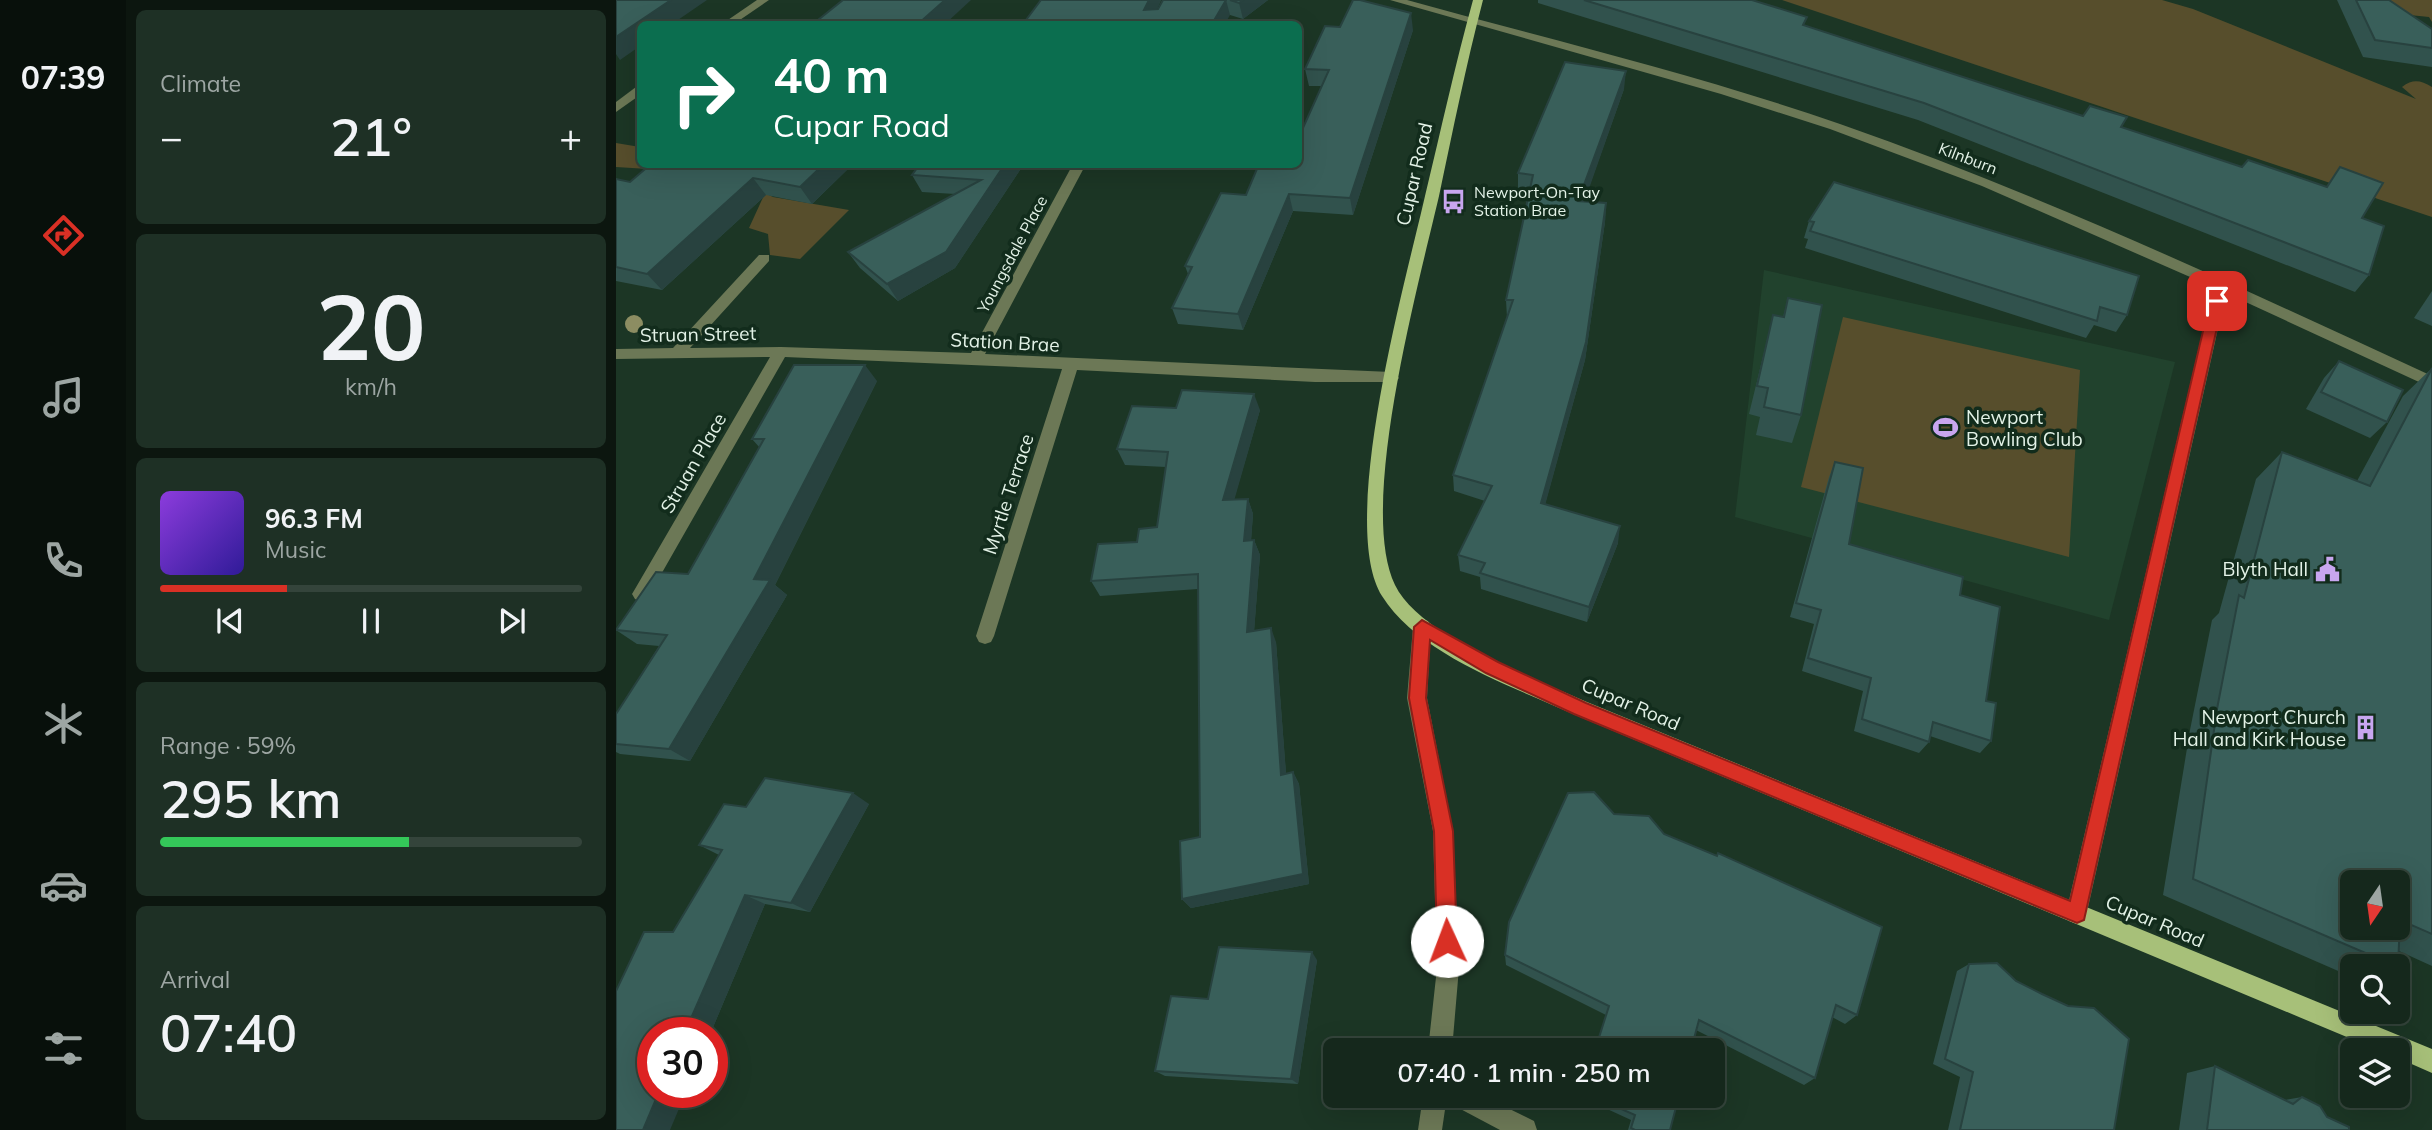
<!DOCTYPE html>
<html lang="en">
<head>
<meta charset="utf-8">
<style>
  :root { --surface:#15281c; --page:#1e3025; --text:#f1f3f6; --muted:#9da6a3; --line:#34443b; --accent:#d93025 }
  body { margin:0; font-family:Mulish,sans-serif; background:var(--page); color:var(--text); height:100vh; display:flex; flex-direction:column; font-size:26px; white-space:nowrap }
  * { box-sizing:border-box; margin:0 }
  p { font-size:23px; color:var(--muted) }
  .icon { flex:none; width:38px; height:38px; fill:none; stroke:currentColor; stroke-width:2; stroke-linecap:round; stroke-linejoin:round }
  .map { position:relative; flex:1; overflow:hidden }
  .drawer { display:flex; flex-direction:column; gap:10px; padding:10px; background:#0c160f; width:490px }
  .drawer>* { flex:none }
  .top-card { position:absolute; left:21px; top:21px; width:665px; height:147px; border-radius:10px; box-shadow:0 7px 28px #0002,0 0 0 2px var(--line); background:#0b6e4f; color:#fff; overflow:hidden }
  .needle { width:46px; rotate:193deg }
  .controls { position:absolute; left:1724px; top:870px; display:grid; gap:14px }
  .controls a { display:grid; place-items:center; width:70px; height:70px; border-radius:10px; background:var(--surface); box-shadow:0 7px 28px #0002,0 0 0 2px var(--line); font-size:35px }
  .speed { position:absolute; left:21px; top:1017px; display:flex; gap:14px; font-size:35px; font-weight:700; text-align:center }
  .speed>* { display:grid; place-content:center; width:91px; height:91px; border-radius:50%; background:var(--surface); box-shadow:0 7px 28px #0002,0 0 0 2px var(--line); line-height:1 }
  .speed .limit { border:10px solid #d22; background:#fff; color:#111 }
  .pin { position:absolute; display:grid; place-items:center; width:60px; height:60px; color:#fff; margin:-30px; border-radius:14px; box-shadow:0 4px 10px #0006 }
  .me { position:absolute; width:77px; margin:-38px; rotate:358deg; stroke-linejoin:round; filter:drop-shadow(0 0 5px #0008) }
  .turn { display:flex; align-items:center; gap:24px; height:147px; padding:0 21px; font-size:32px }
  .turn .icon { width:91px; height:91px; stroke-width:2.5 }
  .turn b { display:block; font-size:49px; line-height:60px }
  .big { font-size:52px; font-weight:600; line-height:1.1 }
  .drawer .card { flex:1; display:flex; flex-direction:column; justify-content:center; gap:10px; min-width:0; padding:0 24px; border-radius:10px; background:var(--page) }
  .drawer .dial { align-items:center; gap:0 }
  .dial b { font-size:91px; line-height:1 }
  .song { display:flex; align-items:center; gap:21px }
  .cover { width:84px; height:84px; border-radius:10px; background:linear-gradient(135deg,hsl(270 70% 55%),hsl(250 70% 35%)) }
  .played { height:7px; border-radius:4px; background:linear-gradient(90deg,var(--accent) 30%,var(--line) 30%) }
  .keys { display:flex; justify-content:space-around; direction:ltr }
  .heat { display:flex; justify-content:space-between; align-items:center; font-size:38px; direction:ltr }
  .charge { height:10px; border-radius:5px; background:linear-gradient(90deg,#34c759 59%,var(--line) 0) }
  .trip { position:absolute; left:707px; top:1038px; width:402px; height:70px; border-radius:10px; background:var(--surface); box-shadow:0 7px 28px #0002,0 0 0 2px var(--line); font-weight:600; line-height:70px; text-align:center }
  main { display:flex; flex:1; min-height:0 }
  .menu { display:flex; flex-direction:column; width:126px; justify-content:space-around; align-items:center; background:#08100b; color:var(--muted) }
  .menu .icon { width:49px; height:49px }
  .menu .active { color:var(--accent) }
  .menu b { font-size:32px; color:var(--text) }
  .map>svg:first-child { display:block }
  .built { fill:#21422d }
  .green { fill:#574e2c }
  .lines { fill:none; stroke-linecap:round; stroke-linejoin:round }
  .minor { fill:#6c7856; fill-rule:evenodd }
  .major { fill:#a7c079; fill-rule:evenodd }
  .tree { fill:#8c8d62 }
  .wall { fill:#31524d }
  .shaded-wall { fill:#28423f }
  .building { fill:#395f5a; stroke:#28423f; stroke-width:2; fill-rule:evenodd }
  .route { fill:#d93025; stroke:#8d1f18; stroke-width:2 }
  .labels { text-anchor:middle; stroke-width:7; stroke-linejoin:round; paint-order:stroke }
  .far-street-label { font-size:16px; fill:#e3f2e7; stroke:#122c1c }
  .far-poi-label { font-size:16px; fill:#e3f2e7; stroke:#122c1c; text-anchor:start }
  .street-label { font-size:19px; fill:#e3f2e7; stroke:#122c1c }
  .poi-label { font-size:19px; fill:#e3f2e7; stroke:#122c1c; text-anchor:end }
</style>
</head>
<body>
<main>
<nav class="menu">
<b>07:39</b>
<svg class="icon active" aria-label="directions" viewBox="0 0 24 24"><path d="M12 3l9 9-9 9-9-9zM9 14v-3h6M13 9l2 2-2 2"/></svg>
<svg class="icon" aria-label="music" viewBox="0 0 24 24"><path d="M9 18V5l10-2v13"/><circle cx="6" cy="18" r="3"/><circle cx="16" cy="16" r="3"/></svg>
<svg class="icon" aria-label="phone" viewBox="0 0 24 24"><path d="M5 4h4l2 5-3 2q2 4 5 5l2-3 5 2v4C11 20 4 13 5 4z"/></svg>
<svg class="icon" aria-label="climate" viewBox="0 0 24 24"><path d="M12 3v18M4 7l16 10M4 17L20 7"/></svg>
<svg class="icon" aria-label="car" viewBox="0 0 24 24"><path d="M5 17H2v-5l4-1 3-4h7l3 4 3 1v5h-3M9 17h6M6 11h13"/><circle cx="7" cy="17" r="2"/><circle cx="17" cy="17" r="2"/></svg>
<svg class="icon" aria-label="filters" viewBox="0 0 24 24"><path d="M4 7h16M4 17h16"/><circle cx="9" cy="7" r="2"/><circle cx="15" cy="17" r="2"/></svg>
</nav>
<section class="drawer">
<div class="card"><p>Climate</p>
<div class="heat"><a>−</a><b class="big">21°</b><a>+</a></div>
</div>
<div class="card dial"><b>20</b><p>km/h</p></div>
<div class="card">
<div class="song"><i class="cover"></i><div><b>96.3 FM</b><p>Music</p></div></div>
<div class="played"></div>
<div class="keys"><svg class="icon" aria-label="previous" viewBox="0 0 24 24"><path d="M18 5L8 12l10 7zM5 5v14"/></svg><svg class="icon" aria-label="pause" viewBox="0 0 24 24"><path d="M8 5v14M16 5v14"/></svg><svg class="icon" aria-label="next" viewBox="0 0 24 24"><path d="M6 5l10 7-10 7zM19 5v14"/></svg></div>
</div>
<div class="card"><p>Range · 59%</p><b class="big">295 km</b><div class="charge"></div></div>
<div class="card"><p>Arrival</p><b class="big">07:40</b></div>
</section>
<div class="map">
<svg width="1816" height="1130" viewBox="0 0 1816 1130">
  <rect width="100%" height="100%" fill="#1c3625"/>
  <path class="built" d="M1148,270L1559,362L1493,620L1119,517Z"/>
  <g class="green">
    <path d="M1166,0H1546L1577,9L1800,99L1786,87C1797,79 1804,80 1816,87V217Z"/>
    <path d="M1734,0H1816V22L1813,17L1754,11Z"/>
    <path d="M0,143L24,147V164L38,165L32,169L0,167Z"/>
    <path d="M149,193L157,197L233,210L184,259L154,255L152,234L133,228Z"/>
    <path d="M1227,317L1464,370L1453,557L1185,487Z"/>
  </g>
  <g class="lines">
    <g class="minor">
      <path d="M141,0H153L118,24H106Z"/>
      <path d="M774,0H791C936,40 1083,75 1224,124C1427,195 1621,286 1816,376V388L1610,293L1469,921L1461,924L1453,921L1450,913L1597,287L1366,186L1214,129L1105,94Z"/>
      <path d="M20,87H24V95L0,112V102Z"/>
      <path d="M457,164H470L369,354L775,372L780,374L783,378L780,382H699L461,370L378,636L375,642L369,644L363,642L360,636L446,369L169,357L31,599L25,602L19,599L16,594L19,589L154,357L0,359V349L57,348L143,255H153V261L74,348L165,347L355,353Z"/>
      <path d="M806,619L812,621L815,627L811,698L837,831L843,968L836,1050H812L821,968L817,831L791,698L797,627L800,621Z"/>
      <path d="M807,1096H831L826,1130H802Z"/>
      <path d="M831,1096H867L918,1121L921,1130H884L835,1104Z"/>
    </g>
    <path class="major" d="M857,0H867C850,65 837,130 823,196C803,283 741,507 779,585C804,637 920,679 971,702L1816,1049V1073L1782,1058V1050H1762L957,714C896,686 803,655 766,596C721,524 790,280 809,196C825,130 839,65 857,0Z"/>
  </g>
  <circle class="tree" cx="18" cy="324" r="9"/>
  <g class="wall">
    <path d="M425,0H545L541,9H542L547,0H652L627,19L614,15Z"/>
    <path d="M922,0H1136L1189,26L1626,167L1710,187L1724,167L1746,218L1753,275L1739,292L1302,120L922,3Z"/>
    <path d="M1721,0H1773L1816,29V67L1747,57Z"/>
    <path d="M797,30L737,215L677,211L627,330L562,324L556,308L572,274L569,266L630,195L682,164L705,86H693L689,69Z"/>
    <path d="M1008,89L968,201L990,203L989,222L969,360L929,504L1002,543L971,622L865,589L864,577L844,571L842,555L869,501L838,491L837,475L891,318L890,300L913,193L902,191V173Z"/>
    <path d="M237,164L196,204L150,195L46,290L0,281V179L14,182Z"/>
    <path d="M304,164H408L339,268L282,301L244,268L232,252L339,194L306,192L296,175Z"/>
    <path d="M1193,221L1511,315L1500,332L1478,325L1470,338L1189,248L1192,239L1188,238Z"/>
    <path d="M1816,291V326L1798,318Z"/>
    <path d="M1172,298L1185,415L1176,443L1140,435L1144,417L1133,414L1157,315L1167,317Z"/>
    <path d="M1723,361L1771,422L1754,438L1690,409L1708,378Z"/>
    <path d="M1816,368V966L1783,951L1782,967V968V966H1736V977L1547,895L1574,730L1596,620L1603,613L1640,479L1666,452L1741,481L1787,396Z"/>
    <path d="M261,381L159,585L171,595L74,761L4,754L0,752V714L43,646L21,644L0,630L72,574L144,448L136,439Z"/>
    <path d="M560,408L644,410L618,499H632L637,514L635,540H638L644,555L638,631L660,642L670,774L677,772L683,784L693,884L575,908L566,899L584,837L582,589L484,596L475,581L521,542L541,527L550,467L509,465L501,449Z"/>
    <path d="M1219,462L1233,544L1344,595L1370,701L1375,741L1364,753L1314,736L1313,742L1303,753L1238,731L1247,691L1186,671L1198,624L1174,617L1213,477Z"/>
    <path d="M253,804L194,912L149,904L95,1032H37L57,932L103,855L83,845L130,807Z"/>
    <path d="M1048,834L1241,1015L1229,1024L1216,1017L1199,1078L1188,1085L1080,1030L990,1015L890,965L889,955Z"/>
    <path d="M701,960L682,1084L549,1076L539,1071L592,999Z"/>
    <path d="M1353,964L1498,1130H1332L1344,1077L1317,1064L1341,971Z"/>
    <path d="M1599,1066L1669,1100L1686,1097L1711,1117L1733,1130H1563L1571,1073Z"/>
    <path d="M963,1096H1063L1054,1130H1012L1015,1120Z"/>
  </g>
  <g class="shaded-wall">
    <path d="M55,0H91L56,24H24V46L4,60L0,54V37Z"/>
    <path d="M329,0H355L329,24H302Z"/>
    <path d="M533,0H545L534,24L528,10Z"/>
    <path d="M610,0L614,15L609,24H596Z"/>
    <path d="M627,0H652L627,19L623,3Z"/>
    <path d="M795,13L797,30L737,215L734,198Z"/>
    <path d="M1010,71L1008,89L962,220V201Z"/>
    <path d="M208,164H237L196,204L184,187Z"/>
    <path d="M389,164H408L339,268L282,301L271,284Z"/>
    <path d="M137,178L150,195L46,290L31,274Z"/>
    <path d="M673,194L677,211L627,330L622,314Z"/>
    <path d="M990,203L989,222L969,360L925,520V503Z"/>
    <path d="M249,365L261,381L159,585L171,595L74,761L53,749L138,579Z"/>
    <path d="M638,394L644,410L614,515L607,500Z"/>
    <path d="M632,499L637,514L634,556L628,541Z"/>
    <path d="M1004,526L1002,543L971,622L973,607Z"/>
    <path d="M638,540L644,555L637,646L631,632Z"/>
    <path d="M655,628L660,642L671,786L665,775Z"/>
    <path d="M677,772L683,784L693,884L575,908L566,899Z"/>
    <path d="M237,793L253,804L194,912L175,903Z"/>
    <path d="M129,895L149,904L95,1032H69Z"/>
    <path d="M696,952L701,960L682,1084L675,1079Z"/>
    <path d="M43,1092H70L54,1130H27Z"/>
  </g>
  <g class="building">
    <path d="M0,0H55L0,37Z"/>
    <path d="M227,0H329L302,24H197Z"/>
    <path d="M425,0H533L528,10L542,9L547,0H610L596,24H407Z"/>
    <path d="M614,0H627L623,3Z"/>
    <path d="M737,0H744L795,13L734,198L673,194L622,314L556,308L576,267L569,266L605,193L630,195L643,164H682V139L713,70L689,69L709,26L724,27Z"/>
    <path d="M968,0H1136L1191,17L1187,25L1467,116L1474,106L1511,117L1505,127L1626,167L1632,160L1711,187L1724,167L1767,183L1746,218L1768,226L1753,275L1308,103Z"/>
    <path d="M1740,0H1773L1816,29V48L1759,40Z"/>
    <path d="M138,20L167,24H132Z"/>
    <path d="M949,62L1010,71L962,201L990,203L970,342L925,503L1004,526L973,607L864,573L869,563L842,555L876,486L837,475L897,300H890L917,175L902,173Z"/>
    <path d="M35,164H208L184,187L137,178L31,274L0,267V179L14,182Z"/>
    <path d="M304,164H389L330,252L271,284L232,252L365,180L296,175Z"/>
    <path d="M1218,182L1523,276L1511,315L1484,307L1481,321L1194,231L1198,222L1193,221Z"/>
    <path d="M1172,298L1206,305L1185,415L1148,407L1152,388L1141,386L1157,315L1168,317Z"/>
    <path d="M1723,361L1787,390L1771,422L1705,392Z"/>
    <path d="M178,365H249L138,579L154,580L53,749L0,744V714L51,635L0,630L40,572L72,574L148,439H136Z"/>
    <path d="M1816,368V934L1784,920L1782,967L1577,879L1601,709L1623,595L1628,598L1666,452L1754,486ZM1736,882H1782V928H1736Z"/>
    <path d="M566,390L638,394L607,500L632,499L628,541L638,540L631,632L655,628L665,775L677,772L687,874L566,899L564,841L584,837L582,574L475,581L482,544L521,542L523,529L541,527L552,452L501,449L516,406L560,408Z"/>
    <path d="M1219,462L1247,468L1233,544L1347,577L1344,595L1384,607L1370,701L1380,703L1375,741L1317,722L1313,742L1246,719L1255,678L1192,658L1205,610L1180,603Z"/>
    <path d="M149,778L237,793L175,903L129,895L69,1032H37V1092H43L27,1130H0V991L28,932H57L106,850L83,845L108,804L130,807Z"/>
    <path d="M978,792L998,814L1033,816L1048,834L1101,856L1102,853L1266,927L1241,1015L1220,1005L1199,1078L1083,1020L1075,1050H979L993,1006L889,955L893,922L952,793Z"/>
    <path d="M603,947L696,952L675,1079L539,1071L555,996L592,999Z"/>
    <path d="M1381,963L1400,981L1426,994L1452,1006L1478,1008L1513,1039L1498,1130H1344L1357,1072L1329,1059L1353,964Z"/>
    <path d="M1599,1066L1677,1104L1686,1097L1704,1106L1711,1117L1733,1127V1130H1591Z"/>
    <path d="M976,1096H1063L1054,1130H1019L1015,1128L1019,1115Z"/>
  </g>
  <path class="route" d="M1601,296L1607,301L1468,920L1461,923L958,714L870,673L814,640L810,698L837,831L841,941L838,948L831,951L824,948L821,941L818,831L793,698L798,627L806,620L882,662L970,703L1454,901L1594,301Z"/>
  <defs>
    <symbol id="bus-bare" viewBox="-9 -9 18 18"><path d="M-5-6H5V4H4V6H2V4H-2V6H-4V4H-5ZM-3.5-4V0h7V-4ZM-3.5 1.2v1.5H-2V1.2ZM2 1.2v1.5H3.5V1.2Z" fill="#c8a6ef" stroke="#122c1c" stroke-width="2.5" paint-order="stroke"/></symbol>
    <symbol id="stadium-bare" viewBox="-9 -9 18 18"><path d="M0-5a6.5 5 0 1 0 0 10a6.5 5 0 1 0 0-10ZM-3.5-1.8h7v3.6h-7Z" fill="#c8a6ef" stroke="#122c1c" stroke-width="2.5" paint-order="stroke"/></symbol>
    <symbol id="civic-bare" viewBox="-9 -9 18 18"><path d="M-.6-6.5H3V-4.5H.6V-3L4-1V1h2V6H-6V1h2V-1L-.6-3ZM-1.2 2.5V6h2.4V2.5Z" fill="#c8a6ef" stroke="#122c1c" stroke-width="2.5" paint-order="stroke"/></symbol>
    <symbol id="building-bare" viewBox="-9 -9 18 18"><path d="M-4-6H4V6H1V3H-1V6H-4ZM-2.5-4.3h1.7v1.8h-1.7ZM.8-4.3h1.7v1.8H.8ZM-2.5-1h1.7V.8h-1.7ZM.8-1h1.7V.8H.8Z" fill="#c8a6ef" stroke="#122c1c" stroke-width="2.5" paint-order="stroke"/></symbol>
  </defs>
  <g fill-rule="evenodd">
    <use href="#bus-bare" x="820" y="184" width="35" height="35"/>
    <use href="#stadium-bare" x="1312" y="410" width="35" height="35"/>
    <use href="#civic-bare" x="1694" y="552" width="35" height="35"/>
    <use href="#building-bare" x="1732" y="710" width="35" height="35"/>
  </g>
  <g class="labels">
    <g class="far-street-label">
      <text transform="translate(1352 158) rotate(21)" y="6">Kilnburn</text>
      <text transform="translate(396 254) rotate(-62)" y="6">Youngsdale Place</text>
    </g>
    <g class="far-poi-label">
      <text x="858" y="198">Newport-On-Tay<tspan x="858" dy="18">Station Brae</tspan></text>
    </g>
    <g class="street-label">
      <text transform="translate(798 174) rotate(-77)" y="7">Cupar Road</text>
      <text transform="translate(82 334) rotate(-1)" y="7">Struan Street</text>
      <text transform="translate(389 342) rotate(3)" y="7">Station Brae</text>
      <text transform="translate(77 463) rotate(-60)" y="7">Struan Place</text>
      <text transform="translate(392 494) rotate(-72)" y="7">Myrtle Terrace</text>
      <text transform="translate(1015 704) rotate(23)" y="7">Cupar Road</text>
      <text transform="translate(1539 921) rotate(23)" y="7">Cupar Road</text>
    </g>
    <g class="poi-label">
      <text x="1350" y="424" text-anchor="start">Newport<tspan x="1350" dy="22">Bowling Club</tspan></text>
      <text x="1692" y="576">Blyth Hall</text>
      <text x="1730" y="724">Newport Church<tspan x="1730" dy="22">Hall and Kirk House</tspan></text>
    </g>
  </g>
</svg>
<div class="controls">
<a><svg class="needle" viewBox="-14 -14 28 28"><path d="M0-13l5 13h-10z" fill="#e53935"/><path d="M0 13l5-13h-10z" fill="#9da6a3"/></svg></a>
<a><svg class="icon" aria-label="search" viewBox="0 0 24 24"><circle cx="10" cy="10" r="6"/><path d="M15 15l6 6"/></svg></a>
<a><svg class="icon" aria-label="layers" viewBox="0 0 24 24"><path d="M12 4l9 5-9 5-9-5zM3 14l9 5 9-5"/></svg></a>
</div>
<div class="speed"><div class="limit">30</div></div>
<div class="pin" style="left:1601px;top:301px;background:#d93025"><svg class="icon" aria-label="arrive" viewBox="0 0 24 24"><path d="M6 21V4h12l-3 4 3 4H6"/></svg></div>
<svg class="me" style="left:831px;top:941px" viewBox="-20 -20 40 40"><circle r="19" fill="#fff"/><path d="M0-13L10 11 0 6-10 11z" fill="#d93025"/></svg>
<div class="trip">07:40 · 1 min · 250 m</div>
<div class="top-card">
<div class="turn"><svg class="icon" aria-label="right" viewBox="0 0 24 24"><path d="M7 20v-9h11M14 6l5 5-5 5"/></svg><div><b>40 m</b>Cupar Road</div></div>
</div>
</div>
</main>
</body>
</html>
